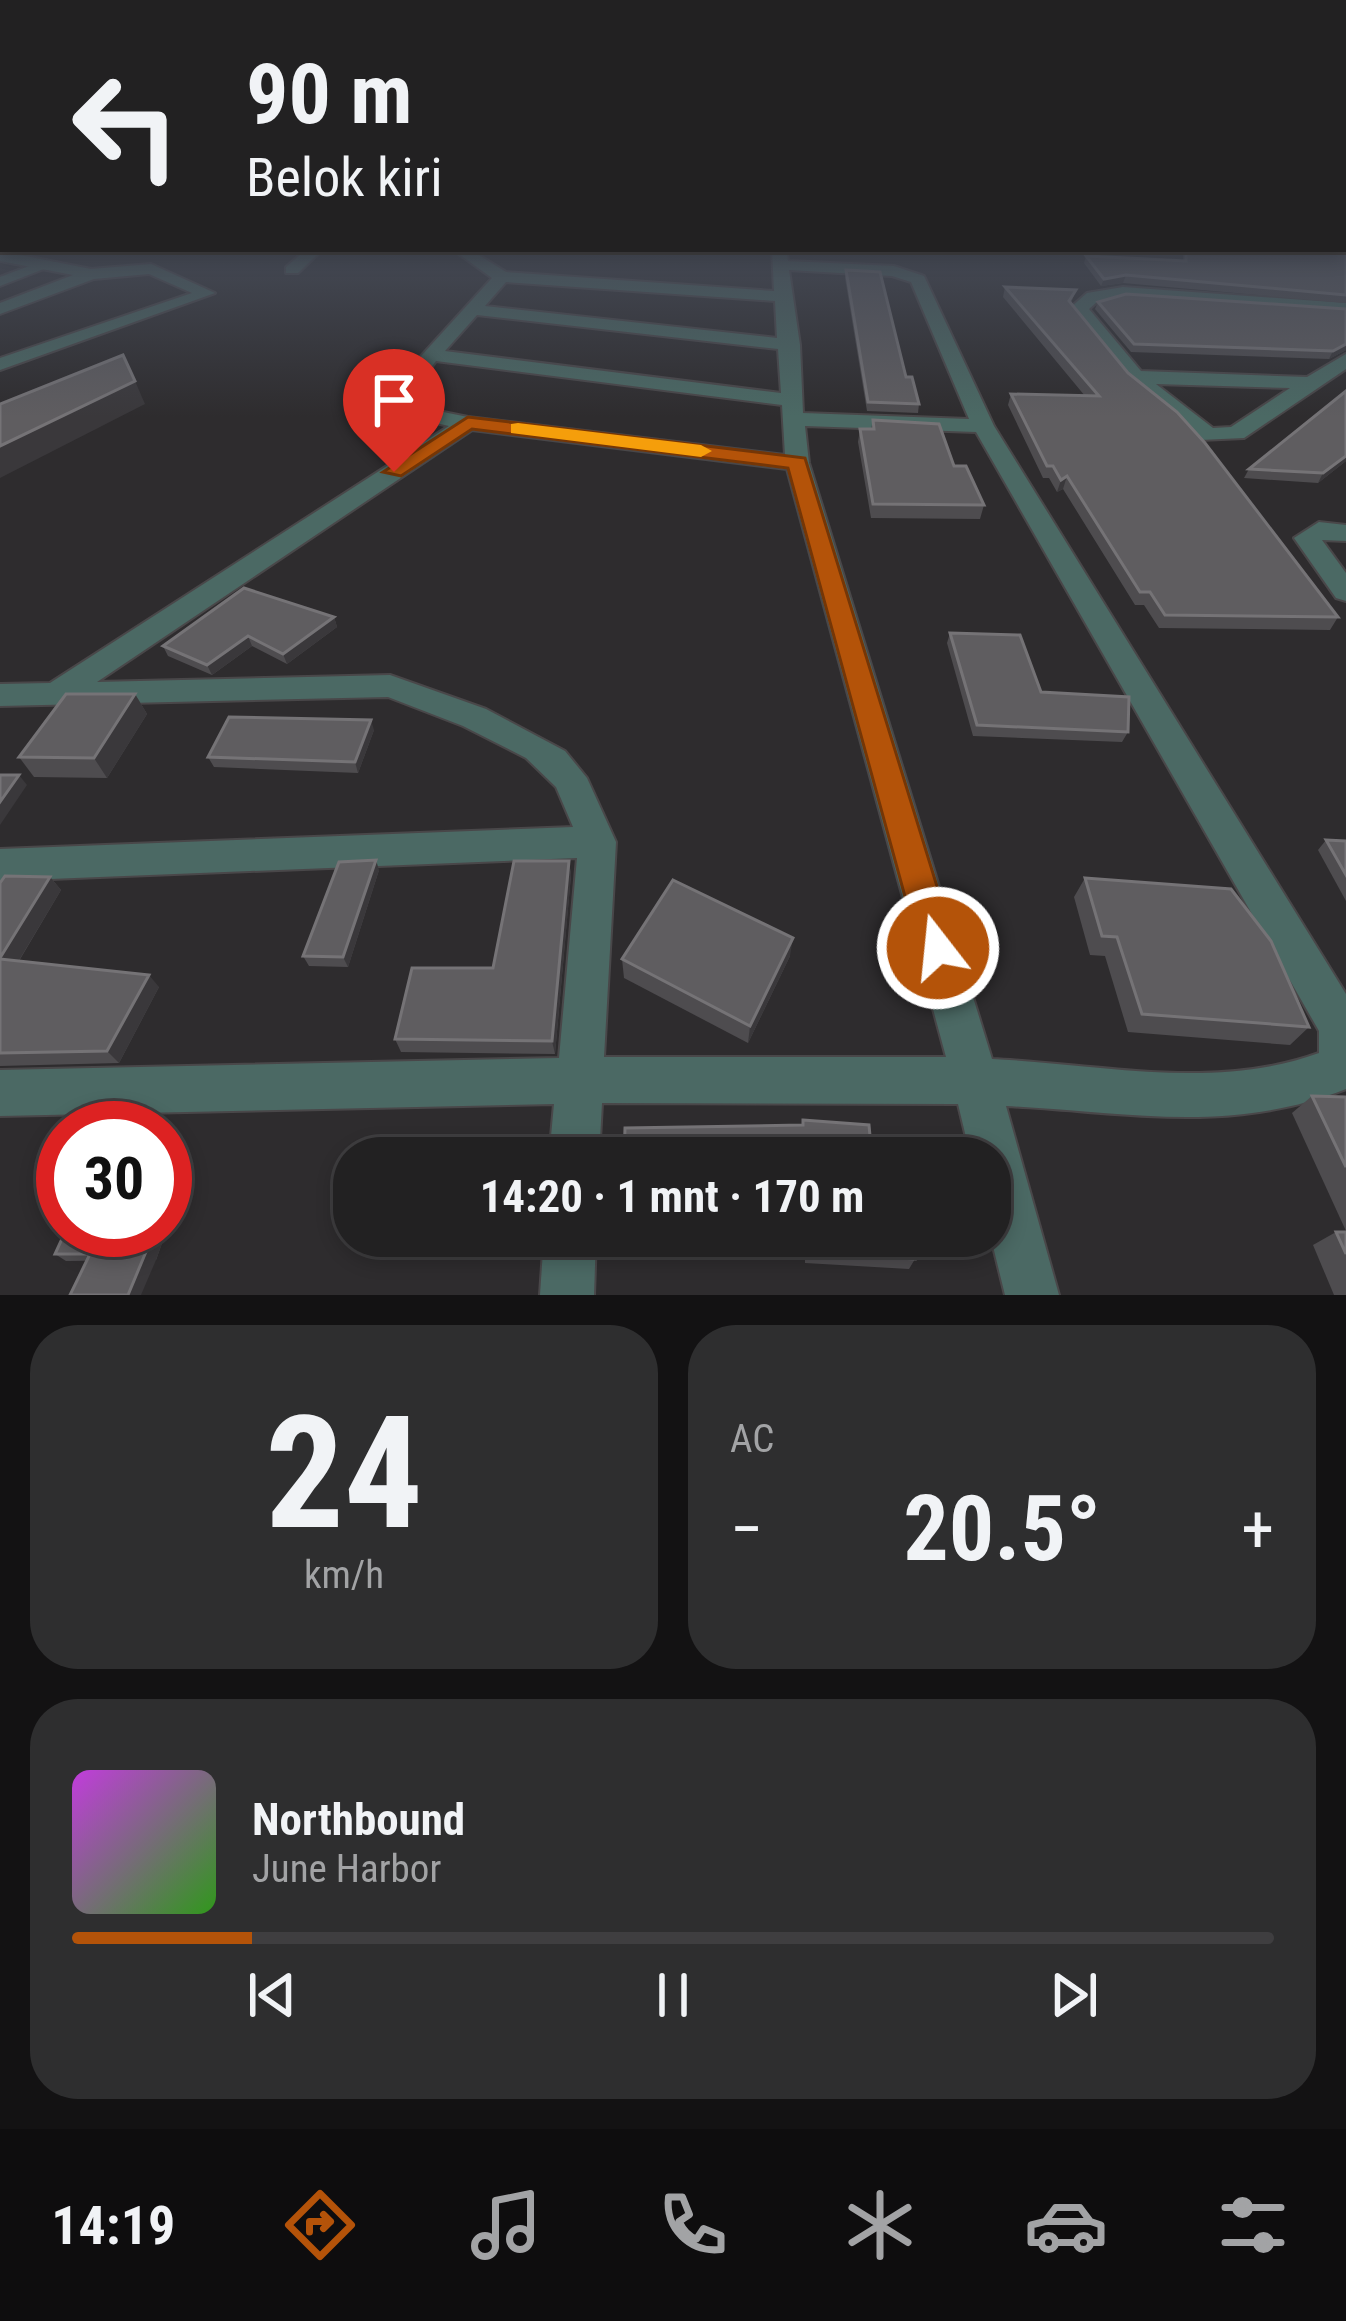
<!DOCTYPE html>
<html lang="id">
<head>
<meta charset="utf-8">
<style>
  :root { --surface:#222122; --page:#2e2e2f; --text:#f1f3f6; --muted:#a2a3a5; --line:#3f3e40; --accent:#b45309 }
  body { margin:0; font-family:"Roboto Condensed",sans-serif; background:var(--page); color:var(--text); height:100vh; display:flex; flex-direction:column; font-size:45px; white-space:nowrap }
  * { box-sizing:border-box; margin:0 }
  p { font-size:39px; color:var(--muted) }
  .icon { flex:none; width:66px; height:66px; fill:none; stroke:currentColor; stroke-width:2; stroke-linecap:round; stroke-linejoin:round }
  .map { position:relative; height:1295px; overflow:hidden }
  .details { display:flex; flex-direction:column; gap:30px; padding:30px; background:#131213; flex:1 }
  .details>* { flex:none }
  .banner { position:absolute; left:0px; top:0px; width:1347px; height:252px; box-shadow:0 6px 18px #0003,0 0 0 3px var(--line); background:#222122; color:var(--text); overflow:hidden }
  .speed { position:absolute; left:36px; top:1101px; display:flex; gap:24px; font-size:60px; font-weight:700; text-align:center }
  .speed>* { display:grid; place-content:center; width:156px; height:156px; border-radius:50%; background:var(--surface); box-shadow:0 6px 18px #0003,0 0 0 3px var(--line); line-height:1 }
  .speed .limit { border:18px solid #d22; background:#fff; color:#111 }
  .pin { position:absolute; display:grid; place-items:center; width:102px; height:102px; color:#fff; margin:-123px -51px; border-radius:50% 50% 50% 0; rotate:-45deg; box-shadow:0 0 12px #0007 }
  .pin .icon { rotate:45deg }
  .me { position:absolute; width:132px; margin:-66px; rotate:344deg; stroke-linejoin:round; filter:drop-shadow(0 0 9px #0008) }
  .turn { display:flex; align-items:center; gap:42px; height:252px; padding:0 48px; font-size:54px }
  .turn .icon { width:156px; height:156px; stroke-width:2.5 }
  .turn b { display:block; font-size:84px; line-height:102px }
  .big { font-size:90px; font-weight:700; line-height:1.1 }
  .details .card { flex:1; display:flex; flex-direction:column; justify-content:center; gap:18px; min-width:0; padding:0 42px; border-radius:48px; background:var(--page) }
  .details .dial { align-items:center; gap:0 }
  .dial b { font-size:156px; line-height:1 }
  .song { display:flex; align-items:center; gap:36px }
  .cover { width:144px; height:144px; border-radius:18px; background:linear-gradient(135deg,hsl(290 70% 55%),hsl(110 70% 35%)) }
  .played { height:12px; border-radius:6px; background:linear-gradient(90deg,var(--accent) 15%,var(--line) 15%) }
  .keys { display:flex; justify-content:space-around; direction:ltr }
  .heat { display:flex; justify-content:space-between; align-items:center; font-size:66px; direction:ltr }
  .details .tiles { flex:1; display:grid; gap:30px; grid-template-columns:1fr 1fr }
  .card:last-child { grid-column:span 2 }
  .trip { position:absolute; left:333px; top:1137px; width:678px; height:120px; border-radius:48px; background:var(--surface); box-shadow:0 6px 18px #0003,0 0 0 3px var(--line); font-weight:700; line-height:120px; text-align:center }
  .dock { display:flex; height:192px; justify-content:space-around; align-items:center; background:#0e0d0e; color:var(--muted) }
  .dock .icon { width:84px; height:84px }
  .dock .active { color:var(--accent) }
  .dock b { font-size:54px; color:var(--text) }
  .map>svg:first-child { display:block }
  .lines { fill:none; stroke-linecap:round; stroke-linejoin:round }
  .service-casing { stroke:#494749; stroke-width:4 }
  .minor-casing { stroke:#494749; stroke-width:4 }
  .service { fill:#4b6964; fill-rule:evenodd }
  .minor { fill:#4b6964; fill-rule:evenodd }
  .wall { fill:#4e4c4f }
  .shaded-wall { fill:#3a383b }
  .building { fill:#5f5d60; stroke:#757376; stroke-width:3 }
  .route { fill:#b45309; stroke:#753606; stroke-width:3 }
  .slow { fill:#f59e0b }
</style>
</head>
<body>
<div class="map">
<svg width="1346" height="1295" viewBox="0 0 1346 1295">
  <rect width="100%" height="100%" fill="#2e2c2e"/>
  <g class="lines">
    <defs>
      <path id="service" d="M45,260L49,267L0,286V277Z"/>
      <g id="minor">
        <path d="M1346,247V257L1309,249H1344Z"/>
        <path d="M307,249H323L298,273H286V267Z"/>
        <path d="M452,249H469L506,272L774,291L772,249H786L788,261L894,266L924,276L994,426L1346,994V1089C1229,1135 1127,1112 1006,1106L1059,1295H1005L990,1234V1158H971L958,1104L602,1103L599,1158H549L554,1104L0,1116V1070L559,1058L577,858L0,881V849L573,827L556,787L526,758L463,726L388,697L0,706V684L50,683L449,426L388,412L382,399L492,278ZM789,270L892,276L911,282L969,419L803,413L800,345ZM506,282L775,301L777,338L485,306ZM477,315L778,349L781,393L445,351ZM436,361L782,405L785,455L468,417L404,404ZM805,426L976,432L1319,1031V1053C1215,1091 1100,1064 992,1059L809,463ZM472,430L787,469L946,1057H604L616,842L587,778L565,751L486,709L390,675L97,682Z"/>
        <path d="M0,251L91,269L151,264L215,293L0,370V358L192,293L149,274L94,279L0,314V303L73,275L0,261Z"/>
        <path d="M1123,287L1346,303V313L1123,297L1098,301L1089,309L1141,371L1307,377L1346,354V369L1244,438L1200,440L1128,381L1070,308L1087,293ZM1156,384L1290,388L1231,427L1213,428Z"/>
        <path d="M1319,522L1346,525V541L1322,540L1346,573V601L1336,598L1294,538Z"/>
        <path d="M544,1236H596L594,1295H540Z"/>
      </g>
    </defs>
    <use href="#service" class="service-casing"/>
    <use href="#minor" class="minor-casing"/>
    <use href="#service" class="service"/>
    <use href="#minor" class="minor"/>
  </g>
  <g class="wall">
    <path d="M1183,249H1327L1346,254V303L1123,283L1101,286L1084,263L1086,256L1183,261Z"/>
    <path d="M846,270L919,404L918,413L867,411L845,278Z"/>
    <path d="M1005,287L1076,290L1071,303L1128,373L1338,617L1330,630L1159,628L1144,605H1135L1063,489L1057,492L1049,478H1043L1008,405L1011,394L1085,396L1003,297Z"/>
    <path d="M1098,302L1346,350L1329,359L1131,352L1095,309Z"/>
    <path d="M1346,391V461L1318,483L1244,478L1249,469Z"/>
    <path d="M873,420L954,466L984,505L980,519L871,518L858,442L860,429H871Z"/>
    <path d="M334,617L337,627L287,664L252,646L212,675L168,656L163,646Z"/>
    <path d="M950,633L1041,692L1128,732L1122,742L973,736L947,643Z"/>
    <path d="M135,694L147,714L107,778L34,777L19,757Z"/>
    <path d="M374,730L358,773L214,767L208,757Z"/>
    <path d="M1326,840L1346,841V901L1318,850Z"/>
    <path d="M569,861L571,875L555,1054L401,1052L395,1039L493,968Z"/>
    <path d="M379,870L348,967L309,966L303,956Z"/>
    <path d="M50,877L61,890L19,961L159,987L119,1063L0,1066V883Z"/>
    <path d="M1085,878L1309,1027L1290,1045L1128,1032L1105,956L1090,955L1074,897Z"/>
    <path d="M790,956L748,1043L624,978L622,959Z"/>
    <path d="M1312,1096L1346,1097V1231L1292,1113Z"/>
    <path d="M184,1182L156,1260L66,1261L55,1254Z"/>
    <path d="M1336,1232H1346V1295H1334L1313,1245Z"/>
    <path d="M753,1236H912L915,1259L909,1269L805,1263V1247L754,1246Z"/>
  </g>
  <g class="shaded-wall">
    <path d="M1126,275L1123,283L1101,286L1104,279Z"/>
    <path d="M1346,344V350L1329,359L1333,351Z"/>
    <path d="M135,381L145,404L0,478V446Z"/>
    <path d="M1346,456V461L1318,483L1323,473Z"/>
    <path d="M1067,476L1063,489L1057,492L1061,480Z"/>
    <path d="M334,617L337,627L287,664L283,654Z"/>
    <path d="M248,636L252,646L212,675L207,665Z"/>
    <path d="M135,694L147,714L107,778L94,758Z"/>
    <path d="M371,720L374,730L358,773L355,762Z"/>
    <path d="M19,775L27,785L0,825V802Z"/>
    <path d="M376,860L379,870L348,967L343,957Z"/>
    <path d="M569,861L571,875L555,1054L552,1041Z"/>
    <path d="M50,877L61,890L12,972L0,959Z"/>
    <path d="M793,938L790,956L748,1043L750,1026Z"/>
    <path d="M149,975L159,987L119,1063L107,1051Z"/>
    <path d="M176,1174L184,1182L156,1260L141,1295H128L155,1230H165V1203Z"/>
  </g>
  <g class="building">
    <path d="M1186,249H1327L1346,254V295L1126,275L1104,279L1086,256L1186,261Z"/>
    <path d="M846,270L880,272L906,377H912L919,404L868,402Z"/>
    <path d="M1005,287L1076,290L1069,301L1128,373L1177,412L1205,443L1338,617L1165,615L1150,592H1140L1067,476L1061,480L1053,466H1047L1011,394L1099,396Z"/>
    <path d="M1126,294L1346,309V344L1333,351L1134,344L1098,302Z"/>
    <path d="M123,355L135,381L0,446V404Z"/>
    <path d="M1346,391V456L1323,473L1249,469Z"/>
    <path d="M873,420L939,424L954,466H966L984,505L873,504L860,429H874Z"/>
    <path d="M244,588L334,617L283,654L248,636L207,665L163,646Z"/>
    <path d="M950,633L1020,635L1041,692L1129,697L1128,732L977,725Z"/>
    <path d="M66,694H135L94,758L19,757Z"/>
    <path d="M229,717L371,720L355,762L208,757Z"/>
    <path d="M0,775H19L0,802Z"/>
    <path d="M1326,840L1346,841V875Z"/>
    <path d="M376,860L343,957L303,956L339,862Z"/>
    <path d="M514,861H569L552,1041L395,1039L412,968H493Z"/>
    <path d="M5,876L50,877L0,958V883Z"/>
    <path d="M1085,878L1231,889L1271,941L1309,1027L1142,1014L1117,937L1102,936Z"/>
    <path d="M673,880L793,938L750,1026L622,959Z"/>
    <path d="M0,959L149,975L107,1051L0,1053Z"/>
    <path d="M1312,1096L1346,1097V1167Z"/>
    <path d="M803,1120L869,1125L872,1158H624L625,1128L803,1125Z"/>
    <path d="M165,1174H176L165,1203Z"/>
    <path d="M66,1230H155L128,1295H70L90,1254H55Z"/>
    <path d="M1336,1232H1346V1254Z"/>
    <path d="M771,1236H912L915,1259L809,1253L808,1237Z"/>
  </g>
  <linearGradient id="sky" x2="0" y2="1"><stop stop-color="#191819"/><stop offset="0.57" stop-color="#464b57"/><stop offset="1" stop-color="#464b57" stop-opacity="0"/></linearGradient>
  <rect width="1346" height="417" fill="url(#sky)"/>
  <path class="route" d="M468,417L805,458L956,948L951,961L938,966L924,961L919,948L788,468L472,429L401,476L383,472Z"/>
  <path class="slow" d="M518,423L701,445L712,451L701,457L511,433V424Z"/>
</svg>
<div class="speed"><div class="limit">30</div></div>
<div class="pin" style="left:394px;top:472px;background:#d93025"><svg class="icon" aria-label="arrive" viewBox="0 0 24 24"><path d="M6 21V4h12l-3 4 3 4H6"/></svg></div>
<svg class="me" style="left:938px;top:948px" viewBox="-20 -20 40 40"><circle r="17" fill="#b45309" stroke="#fff" stroke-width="3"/><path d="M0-11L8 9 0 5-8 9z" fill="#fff"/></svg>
<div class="trip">14:20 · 1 mnt · 170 m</div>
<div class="banner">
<div class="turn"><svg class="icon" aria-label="left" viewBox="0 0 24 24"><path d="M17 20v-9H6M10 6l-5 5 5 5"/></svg><div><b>90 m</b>Belok kiri</div></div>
</div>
</div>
<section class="details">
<div class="tiles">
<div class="card dial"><b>24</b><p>km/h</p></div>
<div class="card"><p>AC</p>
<div class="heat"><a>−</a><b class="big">20.5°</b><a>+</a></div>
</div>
<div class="card">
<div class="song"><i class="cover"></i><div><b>Northbound</b><p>June Harbor</p></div></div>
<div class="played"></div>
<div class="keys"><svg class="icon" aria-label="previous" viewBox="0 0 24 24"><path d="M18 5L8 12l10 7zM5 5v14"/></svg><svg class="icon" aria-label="pause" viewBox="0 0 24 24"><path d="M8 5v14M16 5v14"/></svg><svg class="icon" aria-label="next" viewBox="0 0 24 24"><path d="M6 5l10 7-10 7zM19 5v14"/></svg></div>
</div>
</div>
</section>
<nav class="dock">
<b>14:19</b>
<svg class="icon active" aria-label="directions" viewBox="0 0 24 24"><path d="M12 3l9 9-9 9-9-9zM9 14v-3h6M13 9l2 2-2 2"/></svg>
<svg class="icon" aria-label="music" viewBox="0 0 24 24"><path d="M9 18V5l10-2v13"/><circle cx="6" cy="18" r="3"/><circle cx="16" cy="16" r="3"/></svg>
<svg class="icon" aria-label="phone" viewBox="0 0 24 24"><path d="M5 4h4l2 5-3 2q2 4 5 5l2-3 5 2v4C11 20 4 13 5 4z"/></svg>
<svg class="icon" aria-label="climate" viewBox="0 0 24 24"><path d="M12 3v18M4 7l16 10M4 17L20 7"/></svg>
<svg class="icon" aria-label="car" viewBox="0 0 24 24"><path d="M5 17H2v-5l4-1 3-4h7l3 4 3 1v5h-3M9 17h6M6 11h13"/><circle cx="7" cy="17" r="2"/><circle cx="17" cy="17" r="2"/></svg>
<svg class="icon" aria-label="filters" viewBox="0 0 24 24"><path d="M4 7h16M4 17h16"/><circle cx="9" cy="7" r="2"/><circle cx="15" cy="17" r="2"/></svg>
</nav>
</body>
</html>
